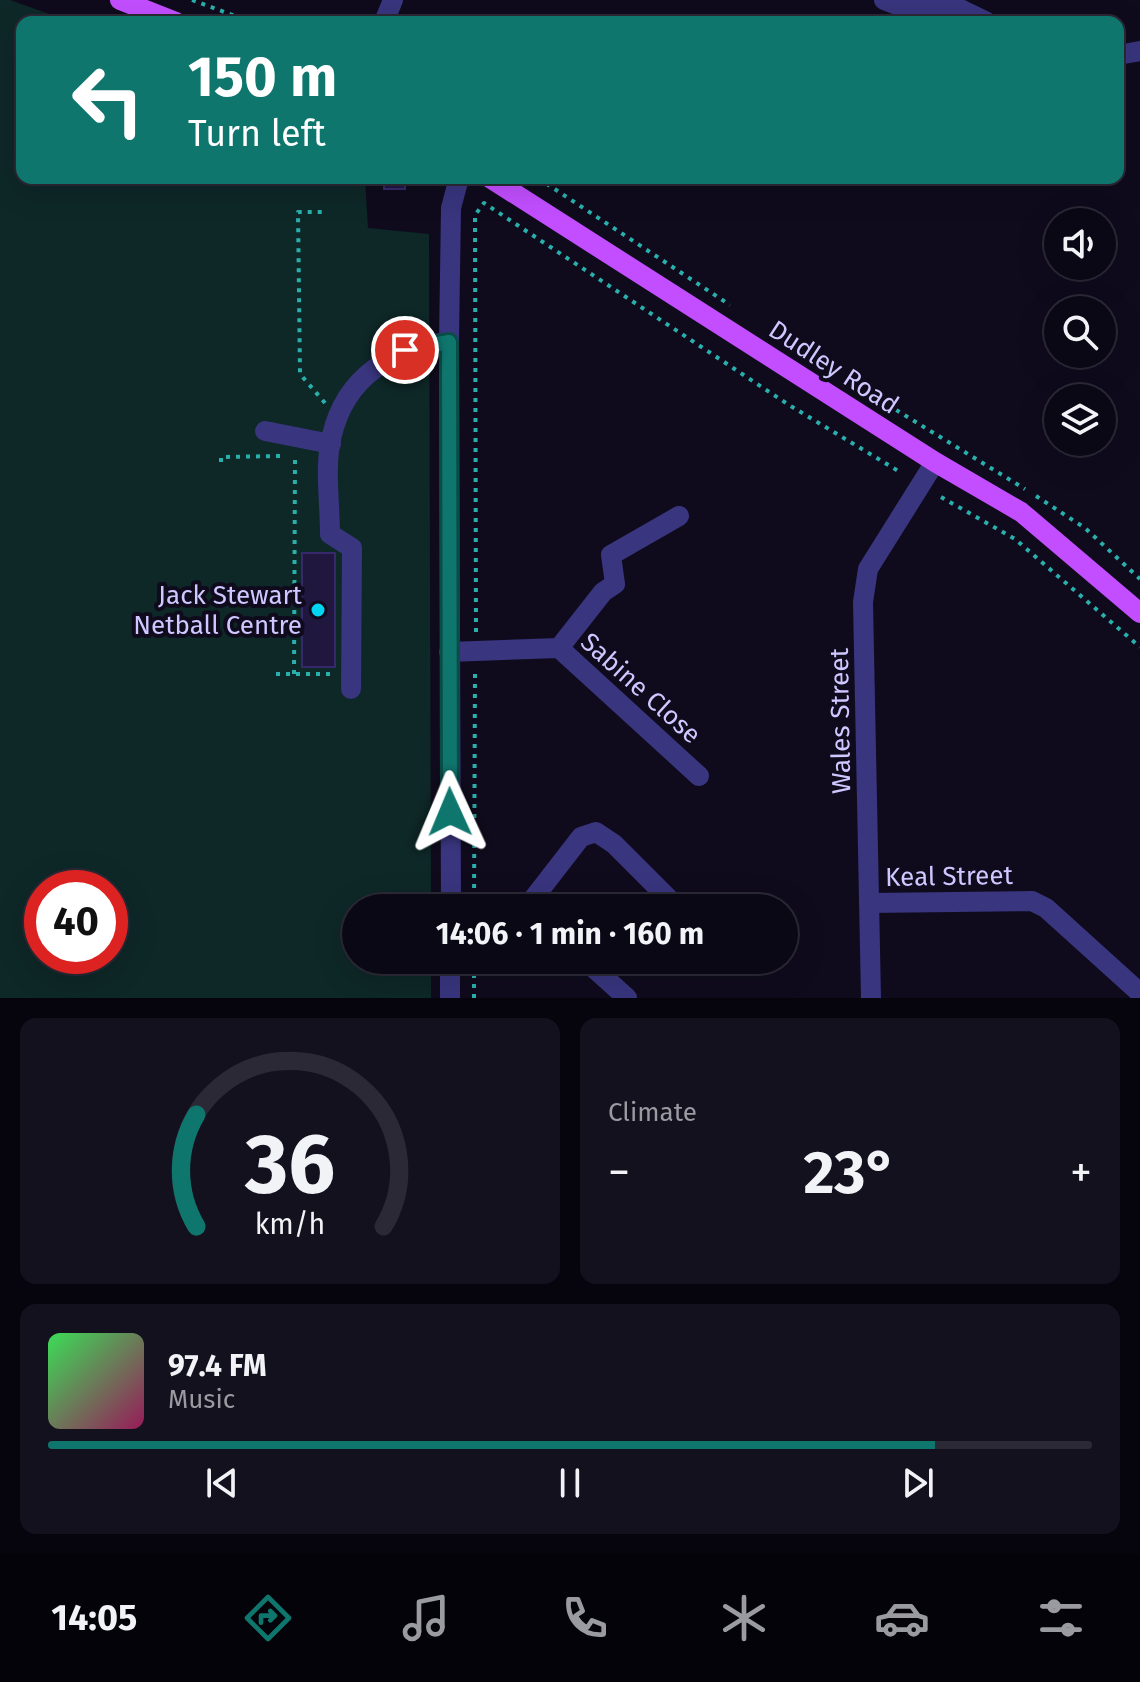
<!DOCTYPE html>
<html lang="en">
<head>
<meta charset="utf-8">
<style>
  :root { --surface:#0b0816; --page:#14111f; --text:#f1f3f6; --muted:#9a9aa1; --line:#2b2935; --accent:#0f766e }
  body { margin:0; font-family:"Fira Sans",sans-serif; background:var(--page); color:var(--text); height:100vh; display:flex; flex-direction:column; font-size:30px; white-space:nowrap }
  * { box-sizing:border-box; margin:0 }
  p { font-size:26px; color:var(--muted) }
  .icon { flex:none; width:44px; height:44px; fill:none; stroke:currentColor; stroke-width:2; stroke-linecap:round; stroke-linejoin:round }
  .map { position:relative; height:998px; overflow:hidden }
  .drawer { display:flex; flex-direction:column; gap:20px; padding:20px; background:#06040c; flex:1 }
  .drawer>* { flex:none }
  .banner { position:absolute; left:16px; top:16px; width:1108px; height:168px; border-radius:16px; box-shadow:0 8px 32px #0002,0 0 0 2px var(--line); background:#0f766e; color:#fff; overflow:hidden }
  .tools { position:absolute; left:1044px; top:208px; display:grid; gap:16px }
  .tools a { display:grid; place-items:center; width:72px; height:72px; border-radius:50%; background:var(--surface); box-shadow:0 8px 32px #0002,0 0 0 2px var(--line); font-size:40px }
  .speed { position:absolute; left:24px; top:870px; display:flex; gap:16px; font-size:40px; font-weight:700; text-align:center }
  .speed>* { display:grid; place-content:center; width:104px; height:104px; border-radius:50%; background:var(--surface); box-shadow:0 8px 32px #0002,0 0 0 2px var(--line); line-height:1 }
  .speed .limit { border:12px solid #d22; background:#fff; color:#111 }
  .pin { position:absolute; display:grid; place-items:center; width:68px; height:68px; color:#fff; margin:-34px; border:4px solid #fff; border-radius:50%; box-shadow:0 2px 8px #0007 }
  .me { position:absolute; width:88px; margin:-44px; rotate:359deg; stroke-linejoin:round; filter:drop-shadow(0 0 6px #0008) }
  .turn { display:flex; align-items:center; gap:28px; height:168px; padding:0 40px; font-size:36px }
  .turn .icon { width:104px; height:104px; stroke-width:2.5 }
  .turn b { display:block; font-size:56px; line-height:68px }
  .big { font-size:60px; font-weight:700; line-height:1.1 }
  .drawer .card { flex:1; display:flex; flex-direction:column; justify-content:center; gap:12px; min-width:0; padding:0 28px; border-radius:16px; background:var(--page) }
  .drawer .dial { align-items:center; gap:0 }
  .dial svg { height:208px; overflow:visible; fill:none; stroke:var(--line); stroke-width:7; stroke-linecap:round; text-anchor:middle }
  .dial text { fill:var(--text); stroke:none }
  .song { display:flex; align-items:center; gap:24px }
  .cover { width:96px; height:96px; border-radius:12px; background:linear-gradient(135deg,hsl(130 70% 55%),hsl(330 70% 35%)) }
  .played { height:8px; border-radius:4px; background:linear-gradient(90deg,var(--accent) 85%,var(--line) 85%) }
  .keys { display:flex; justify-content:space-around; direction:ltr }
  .heat { display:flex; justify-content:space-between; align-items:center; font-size:44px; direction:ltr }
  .drawer .tiles { flex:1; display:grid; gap:20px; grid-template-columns:1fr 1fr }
  .card:last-child { grid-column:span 2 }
  .trip { position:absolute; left:342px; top:894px; width:456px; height:80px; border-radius:40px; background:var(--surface); box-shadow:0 8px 32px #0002,0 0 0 2px var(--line); font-weight:700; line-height:80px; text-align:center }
  .tabs { display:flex; height:128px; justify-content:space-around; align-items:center; background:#040309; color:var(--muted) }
  .tabs .icon { width:56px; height:56px }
  .tabs .selected { color:var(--accent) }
  .tabs b { font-size:36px; color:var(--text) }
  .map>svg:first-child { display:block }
  .green { fill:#0e2727; fill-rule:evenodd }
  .building { fill:#20173f; stroke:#37286b; stroke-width:2 }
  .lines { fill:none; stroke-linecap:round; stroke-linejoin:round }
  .path { stroke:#2ab0ac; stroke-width:4; stroke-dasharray:4 6; stroke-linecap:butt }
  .minor { stroke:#39357e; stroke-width:20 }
  .major { stroke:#c24eff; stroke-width:20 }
  .route-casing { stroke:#0a4d48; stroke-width:20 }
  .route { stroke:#0f766e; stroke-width:14 }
  .poi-dot { fill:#00d4f2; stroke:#0f0b1d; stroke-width:3 }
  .labels { text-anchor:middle; stroke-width:8; stroke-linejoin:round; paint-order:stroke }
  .street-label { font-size:26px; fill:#cfc7ff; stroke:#0f0b1d }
  .poi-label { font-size:26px; fill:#cfc7ff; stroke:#0f0b1d; text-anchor:end }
</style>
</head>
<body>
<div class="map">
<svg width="1140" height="998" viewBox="0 0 1140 998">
  <rect width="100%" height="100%" fill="#0f0b1d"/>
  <path class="green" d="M0,0H10L72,22H22V178H365L368,228L429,234L431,908H356V960H431V998H0ZM42,888H110V956H42Z"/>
  <g class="building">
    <rect x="384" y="178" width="21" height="11"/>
    <rect x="302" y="553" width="33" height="114"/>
  </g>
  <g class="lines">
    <g class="path">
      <path d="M192,0L251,22"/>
      <path d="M538,178L730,305"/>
      <path d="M862,389L1025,489"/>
      <path d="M325,403L300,374L298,212H327"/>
      <path d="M221,462V457L281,456"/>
      <path d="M1036,496L1085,528L1140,579"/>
      <path d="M941,497L1015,539L1140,647"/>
      <path d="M476,632L475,215L484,203L789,405L900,472"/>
      <path d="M276,674H333"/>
      <path d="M294,674L295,457"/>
      <path d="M474,908L475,669"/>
      <path d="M474,998V960"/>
    </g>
    <g class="minor">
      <path d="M884,0L902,7L954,6"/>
      <path d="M951,0L954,6L987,22"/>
      <path d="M384,22L393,0"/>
      <path d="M1118,55L1140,51"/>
      <path d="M265,431L331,444"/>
      <path d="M559,648L603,592L615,584L611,555L679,516"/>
      <path d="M449,652L559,648L699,776"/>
      <path d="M351,689L352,548L330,534C330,502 324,465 332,435C346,376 393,348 449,342"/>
      <path d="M869,903L1032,901L1046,908L1140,993"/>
      <path d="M451,908L449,342L451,208L459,178"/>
      <path d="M526,908L581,837L596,832L614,844L678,908"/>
      <path d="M585,960L627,998"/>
      <path d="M450,998V960"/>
      <path d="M871,998L863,602L868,569L935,462"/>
    </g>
    <g class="major">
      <path d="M120,0L176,22"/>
      <path d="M490,178L935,462L1021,512L1140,613"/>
    </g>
  </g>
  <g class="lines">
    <defs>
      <path id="route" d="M405,350L449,342L450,812"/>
    </defs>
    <use href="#route" class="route-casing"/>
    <use href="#route" class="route"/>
  </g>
  <circle class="poi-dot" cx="318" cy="610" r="8"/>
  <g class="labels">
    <g class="street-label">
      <text transform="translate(834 367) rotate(33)" y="9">Dudley Road</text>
      <text transform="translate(641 688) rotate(42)" y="9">Sabine Close</text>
      <text transform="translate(840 721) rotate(-91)" y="9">Wales Street</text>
      <text transform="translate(949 876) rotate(-1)" y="9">Keal Street</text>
    </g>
    <g class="poi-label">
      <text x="302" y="604">Jack Stewart<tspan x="302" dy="30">Netball Centre</tspan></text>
    </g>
  </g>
</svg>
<div class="tools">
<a><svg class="icon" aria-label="sound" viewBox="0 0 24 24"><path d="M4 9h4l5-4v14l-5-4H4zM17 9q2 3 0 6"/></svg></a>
<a><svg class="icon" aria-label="search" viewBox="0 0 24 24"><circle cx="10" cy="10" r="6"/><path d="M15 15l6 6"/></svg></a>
<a><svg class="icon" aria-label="layers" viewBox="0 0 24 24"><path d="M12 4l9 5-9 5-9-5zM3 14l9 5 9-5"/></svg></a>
</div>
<div class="speed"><div class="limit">40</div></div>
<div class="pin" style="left:405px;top:350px;background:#d93025"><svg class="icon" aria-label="arrive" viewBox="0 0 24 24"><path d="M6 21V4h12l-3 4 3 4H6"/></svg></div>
<svg class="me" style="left:450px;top:812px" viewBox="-20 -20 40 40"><path d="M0-17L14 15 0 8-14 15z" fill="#0f766e" stroke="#fff" stroke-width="4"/></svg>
<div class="trip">14:06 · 1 min · 160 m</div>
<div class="banner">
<div class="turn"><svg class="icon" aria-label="left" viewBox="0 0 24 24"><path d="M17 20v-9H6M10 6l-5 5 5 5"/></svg><div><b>150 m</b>Turn left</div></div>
</div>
</div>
<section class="drawer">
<div class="tiles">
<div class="card dial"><svg viewBox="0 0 100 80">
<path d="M14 69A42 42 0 1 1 86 69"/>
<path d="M14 69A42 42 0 0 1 14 26" stroke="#0f766e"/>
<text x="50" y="56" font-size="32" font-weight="700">36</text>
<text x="50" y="72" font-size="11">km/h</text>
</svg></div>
<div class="card"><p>Climate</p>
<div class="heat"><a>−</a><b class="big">23°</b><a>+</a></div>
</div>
<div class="card">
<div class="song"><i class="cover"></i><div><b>97.4 FM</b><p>Music</p></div></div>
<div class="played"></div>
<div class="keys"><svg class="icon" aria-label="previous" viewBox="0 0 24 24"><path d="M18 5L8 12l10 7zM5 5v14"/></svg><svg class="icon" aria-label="pause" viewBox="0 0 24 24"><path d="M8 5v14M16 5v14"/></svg><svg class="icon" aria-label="next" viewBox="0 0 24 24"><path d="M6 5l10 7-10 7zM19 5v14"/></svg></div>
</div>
</div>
</section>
<nav class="tabs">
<b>14:05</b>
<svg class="icon selected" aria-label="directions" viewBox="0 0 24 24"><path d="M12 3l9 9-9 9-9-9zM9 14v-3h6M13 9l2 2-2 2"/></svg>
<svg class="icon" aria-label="music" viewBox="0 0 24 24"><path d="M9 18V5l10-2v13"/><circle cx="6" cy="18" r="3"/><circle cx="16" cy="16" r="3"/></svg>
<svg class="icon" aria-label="phone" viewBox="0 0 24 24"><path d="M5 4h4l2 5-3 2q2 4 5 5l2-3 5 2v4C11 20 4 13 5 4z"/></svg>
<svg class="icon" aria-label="climate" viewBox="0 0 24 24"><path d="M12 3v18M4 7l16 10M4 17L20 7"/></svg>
<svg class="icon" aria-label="car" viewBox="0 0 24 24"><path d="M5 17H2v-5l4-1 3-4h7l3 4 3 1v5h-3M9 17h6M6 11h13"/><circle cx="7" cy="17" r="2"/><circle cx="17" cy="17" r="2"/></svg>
<svg class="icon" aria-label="filters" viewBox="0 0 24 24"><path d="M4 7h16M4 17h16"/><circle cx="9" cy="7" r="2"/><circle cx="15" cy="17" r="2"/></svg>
</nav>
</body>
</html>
